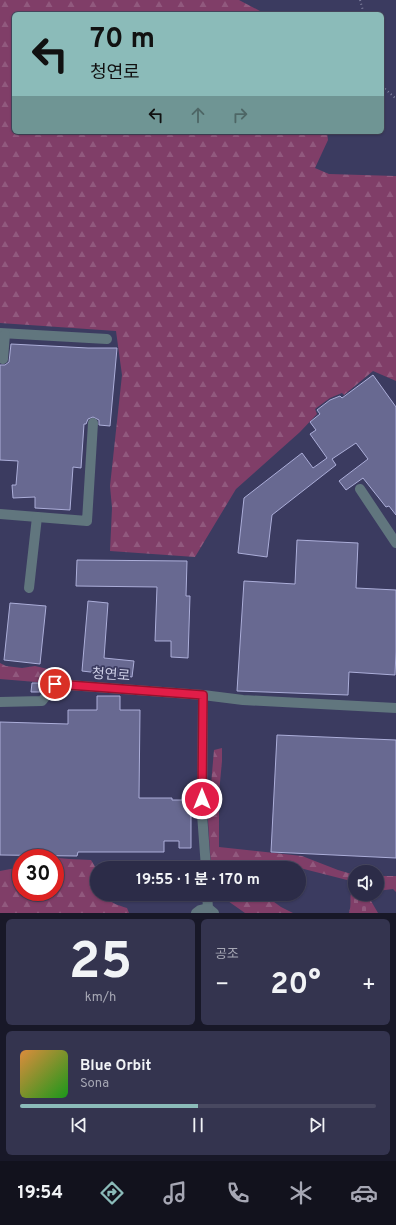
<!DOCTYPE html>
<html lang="ko">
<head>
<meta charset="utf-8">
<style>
  :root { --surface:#2c2c48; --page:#34344f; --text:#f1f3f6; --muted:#a6a7b4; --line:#484860; --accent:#8bbbb9 }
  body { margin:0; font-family:Overpass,"Noto Sans KR",sans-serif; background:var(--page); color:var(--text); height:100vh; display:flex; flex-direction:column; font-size:15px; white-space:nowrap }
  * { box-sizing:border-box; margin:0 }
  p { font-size:13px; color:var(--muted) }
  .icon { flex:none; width:22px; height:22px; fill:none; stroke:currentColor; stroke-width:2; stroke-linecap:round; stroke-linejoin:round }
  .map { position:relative; height:913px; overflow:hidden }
  .drawer { display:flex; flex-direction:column; gap:6px; padding:6px; background:#181828; flex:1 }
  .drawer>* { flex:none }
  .hud { position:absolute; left:12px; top:12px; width:372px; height:122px; border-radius:6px; box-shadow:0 1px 3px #0004,0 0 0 1px var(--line); background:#8bbbb9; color:#111; overflow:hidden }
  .controls { position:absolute; left:348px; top:865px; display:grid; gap:8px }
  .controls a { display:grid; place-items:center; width:36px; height:36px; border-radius:50%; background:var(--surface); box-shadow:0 1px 3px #0004,0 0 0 1px var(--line); font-size:20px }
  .speed { position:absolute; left:12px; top:849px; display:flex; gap:8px; font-size:20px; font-weight:700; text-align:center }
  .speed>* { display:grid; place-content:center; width:52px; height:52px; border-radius:50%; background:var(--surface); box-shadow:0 1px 3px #0004,0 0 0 1px var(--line); line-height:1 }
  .speed .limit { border:6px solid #d22; background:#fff; color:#111 }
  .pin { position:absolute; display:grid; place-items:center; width:34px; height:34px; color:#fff; margin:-17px; border:2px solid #fff; border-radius:50%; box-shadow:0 1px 4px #0007 }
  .me { position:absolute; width:44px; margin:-22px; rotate:0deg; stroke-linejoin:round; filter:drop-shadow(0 0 3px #0008) }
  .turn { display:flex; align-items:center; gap:14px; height:84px; padding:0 12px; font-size:18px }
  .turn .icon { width:52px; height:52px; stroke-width:2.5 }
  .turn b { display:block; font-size:28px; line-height:34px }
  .lanes { display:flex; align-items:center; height:38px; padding:0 12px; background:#0003; justify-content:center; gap:20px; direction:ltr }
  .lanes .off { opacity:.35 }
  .big { font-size:30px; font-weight:700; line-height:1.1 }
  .drawer .card { flex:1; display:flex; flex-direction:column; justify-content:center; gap:6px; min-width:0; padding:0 14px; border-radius:6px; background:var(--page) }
  .drawer .dial { align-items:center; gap:0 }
  .dial b { font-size:52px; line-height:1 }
  .song { display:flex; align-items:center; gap:12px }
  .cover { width:48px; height:48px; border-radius:6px; background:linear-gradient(135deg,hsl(30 70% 55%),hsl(120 70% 35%)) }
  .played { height:4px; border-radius:2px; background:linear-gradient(90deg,var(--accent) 50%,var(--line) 50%) }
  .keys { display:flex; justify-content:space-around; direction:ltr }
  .heat { display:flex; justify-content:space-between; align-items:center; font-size:22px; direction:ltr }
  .drawer .tiles { flex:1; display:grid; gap:6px; grid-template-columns:1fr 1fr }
  .card:last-child { grid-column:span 2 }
  .trip { position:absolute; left:90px; top:861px; width:216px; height:40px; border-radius:20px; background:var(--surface); box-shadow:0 1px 3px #0004,0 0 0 1px var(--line); font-weight:700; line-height:40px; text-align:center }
  .menu { display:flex; height:64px; justify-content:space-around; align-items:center; background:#12121d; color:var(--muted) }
  .menu .icon { width:28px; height:28px }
  .menu .active { color:var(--accent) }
  .menu b { font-size:18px; color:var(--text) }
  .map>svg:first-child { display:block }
  .forest { fill:url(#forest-firs) }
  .cemetery { fill:url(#cemetery-stones) }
  .building { fill:#686991; stroke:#acaed9 }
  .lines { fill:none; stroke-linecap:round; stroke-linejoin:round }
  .path { stroke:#7e7f9d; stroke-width:2; stroke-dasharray:1 3; stroke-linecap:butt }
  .minor { stroke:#61767e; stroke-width:10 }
  .route-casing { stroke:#92132f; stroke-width:10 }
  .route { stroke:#e11d48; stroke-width:7 }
  .labels { text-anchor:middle; stroke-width:3.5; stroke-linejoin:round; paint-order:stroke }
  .street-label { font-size:14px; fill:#d0d1e8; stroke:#3b3b60 }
</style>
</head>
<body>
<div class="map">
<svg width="396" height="913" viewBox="0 0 396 913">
  <defs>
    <pattern id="forest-firs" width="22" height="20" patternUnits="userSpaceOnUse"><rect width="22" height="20" fill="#803e68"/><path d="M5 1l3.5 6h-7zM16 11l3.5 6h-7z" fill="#91597e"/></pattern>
    <pattern id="cemetery-stones" width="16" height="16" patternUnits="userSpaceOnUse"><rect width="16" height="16" fill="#803e68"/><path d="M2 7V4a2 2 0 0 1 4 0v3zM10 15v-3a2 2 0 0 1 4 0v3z" fill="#91597e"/></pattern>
  </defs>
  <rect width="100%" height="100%" fill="#3b3b60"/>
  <g class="forest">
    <path d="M0,0H239L260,11L262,14H14V132H327L328,140L315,168L329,174L396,176V381L373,371L344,395L342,393L330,398L315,409L317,414L300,432L236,489L195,557L110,551L112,508L110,486L122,375L116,331L0,323Z"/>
    <path d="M0,663L6,666L22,668L35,666L52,670L53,675L48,683L0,679Z"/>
    <path d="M222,748V761L219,793V847L302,856L338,870L355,875V881L347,880L300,868L290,863L277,864L272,868H211L208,820L214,750Z"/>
    <path d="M48,857L69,859L91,860L97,870V894H105C108,903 118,905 127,908L129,913H0V871L21,867V892H55V858H45Z"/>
    <path d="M377,876H396V892L393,889L377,891Z"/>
    <path d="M218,894H263L281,907L293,913H245Z"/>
  </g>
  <path class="cemetery" d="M355,885V894H367L378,913H349C353,901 347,896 355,885Z"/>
  <g class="building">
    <path d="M11,344L88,348H117L110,426L99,425V420L93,417L88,419L86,424H84L81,468L73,467L70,510L35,508V497L13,498L12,485H16L18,461L0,460V365H5L9,362Z"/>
    <path d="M373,375L396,407V515L389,506L386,507L363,478L346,490L339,481L368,459L356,443L332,459L336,465L272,515L267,557L238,553L244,498L302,453L313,468L327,458L310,434L316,430L310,422L320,414L317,410L330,400L340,396L342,398Z"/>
    <path d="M297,540L358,543L356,588L396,590V651L395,675L349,672L348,695L237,691L244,581L295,584Z"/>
    <path d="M77,560L187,561L186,596H190L188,658L171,657V641H155L157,587L76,586Z"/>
    <path d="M88,601L108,603L104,658L134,661L132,677L82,671Z"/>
    <path d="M10,603L46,606L40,664L4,660Z"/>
    <path d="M32,683H40V692H31Z"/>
    <path d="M97,696H120V710H140L139,798H172V800H191V848H179V841H164V852H78L77,856L0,855V722L68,724V710H97Z"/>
    <path d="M277,735L396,740V858L271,852Z"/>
  </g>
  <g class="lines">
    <g class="path">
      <path d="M360,0L364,14"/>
      <path d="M382,86L394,97L396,98"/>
    </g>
    <g class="minor">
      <path d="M0,333L107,339"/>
      <path d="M3,359L5,334"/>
      <path d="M360,489L396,543"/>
      <path d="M0,514L87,521L93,423"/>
      <path d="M29,588L37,517"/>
      <path d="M0,702L42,701L55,684L203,695"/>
      <path d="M206,868L202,814L203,695L243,700L396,708"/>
      <path d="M207,894L208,908L214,913"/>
      <path d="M196,913L200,910L208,908"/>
    </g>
  </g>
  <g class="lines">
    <defs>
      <path id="route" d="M55,684L203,695L202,799"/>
    </defs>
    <use href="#route" class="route-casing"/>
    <use href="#route" class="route"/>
  </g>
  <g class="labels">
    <g class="street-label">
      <text transform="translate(111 674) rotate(4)" y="5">청연로</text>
    </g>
  </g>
</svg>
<div class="controls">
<a><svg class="icon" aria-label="sound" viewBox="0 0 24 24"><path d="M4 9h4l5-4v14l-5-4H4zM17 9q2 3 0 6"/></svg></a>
</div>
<div class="speed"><div class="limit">30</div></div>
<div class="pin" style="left:55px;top:684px;background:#d93025"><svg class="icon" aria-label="arrive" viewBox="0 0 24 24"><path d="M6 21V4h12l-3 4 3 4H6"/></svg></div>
<svg class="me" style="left:202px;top:799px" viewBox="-20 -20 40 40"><circle r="17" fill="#e11d48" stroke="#fff" stroke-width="3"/><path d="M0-11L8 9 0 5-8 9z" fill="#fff"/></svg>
<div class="trip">19:55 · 1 분 · 170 m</div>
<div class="hud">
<div class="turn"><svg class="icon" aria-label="left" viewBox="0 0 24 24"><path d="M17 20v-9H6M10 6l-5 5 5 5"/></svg><div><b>70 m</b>청연로</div></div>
<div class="lanes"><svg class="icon" aria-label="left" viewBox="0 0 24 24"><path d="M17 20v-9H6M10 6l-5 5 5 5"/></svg><svg class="icon off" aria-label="ahead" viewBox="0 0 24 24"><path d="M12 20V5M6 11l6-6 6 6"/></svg><svg class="icon off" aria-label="right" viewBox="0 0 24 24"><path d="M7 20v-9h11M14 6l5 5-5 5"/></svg></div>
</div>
</div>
<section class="drawer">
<div class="tiles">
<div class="card dial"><b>25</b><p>km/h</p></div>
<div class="card"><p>공조</p>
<div class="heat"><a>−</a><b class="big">20°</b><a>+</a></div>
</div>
<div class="card">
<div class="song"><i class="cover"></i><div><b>Blue Orbit</b><p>Sona</p></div></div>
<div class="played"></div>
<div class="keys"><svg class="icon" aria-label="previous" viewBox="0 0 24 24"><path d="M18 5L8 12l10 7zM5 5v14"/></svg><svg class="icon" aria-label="pause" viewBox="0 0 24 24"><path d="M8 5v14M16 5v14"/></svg><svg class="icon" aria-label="next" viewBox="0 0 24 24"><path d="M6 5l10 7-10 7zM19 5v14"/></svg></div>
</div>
</div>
</section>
<nav class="menu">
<b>19:54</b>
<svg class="icon active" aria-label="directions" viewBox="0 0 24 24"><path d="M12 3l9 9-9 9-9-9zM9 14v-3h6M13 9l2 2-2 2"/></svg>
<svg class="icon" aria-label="music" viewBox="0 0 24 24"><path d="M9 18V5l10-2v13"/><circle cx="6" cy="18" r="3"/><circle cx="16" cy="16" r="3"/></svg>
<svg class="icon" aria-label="phone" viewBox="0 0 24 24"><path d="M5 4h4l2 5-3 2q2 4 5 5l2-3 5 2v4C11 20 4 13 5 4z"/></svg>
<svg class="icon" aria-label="climate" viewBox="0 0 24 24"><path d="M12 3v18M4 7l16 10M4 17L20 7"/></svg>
<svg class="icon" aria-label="car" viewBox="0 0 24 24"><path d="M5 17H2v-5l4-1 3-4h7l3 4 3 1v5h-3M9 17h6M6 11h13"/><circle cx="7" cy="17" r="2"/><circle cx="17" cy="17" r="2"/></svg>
</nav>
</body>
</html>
